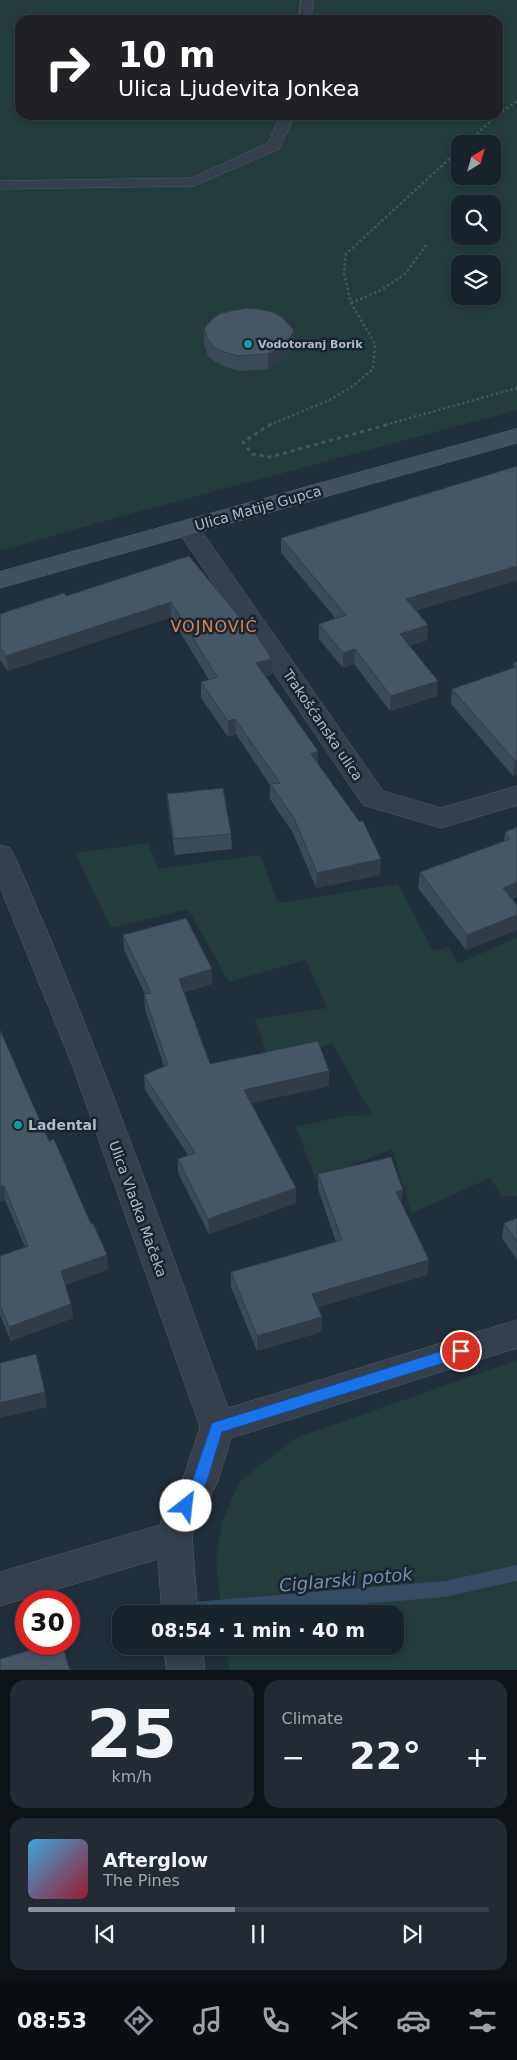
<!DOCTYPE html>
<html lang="en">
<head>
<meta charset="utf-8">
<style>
  :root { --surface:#19232c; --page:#222b34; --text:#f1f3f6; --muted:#9fa4a9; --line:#374048; --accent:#8c9099 }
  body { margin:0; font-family:"DejaVu Sans",sans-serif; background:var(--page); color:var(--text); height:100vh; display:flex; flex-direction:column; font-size:19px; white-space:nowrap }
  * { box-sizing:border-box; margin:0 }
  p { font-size:16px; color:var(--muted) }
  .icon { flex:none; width:28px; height:28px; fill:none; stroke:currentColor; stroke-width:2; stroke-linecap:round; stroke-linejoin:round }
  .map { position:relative; height:1670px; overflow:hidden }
  .side { display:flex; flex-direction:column; gap:10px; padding:10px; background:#0e1318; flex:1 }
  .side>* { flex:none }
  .banner { position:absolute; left:15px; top:15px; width:488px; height:105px; border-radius:15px; box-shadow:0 2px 8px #0003,0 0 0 1px var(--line); background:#202124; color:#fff; overflow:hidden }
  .needle { width:32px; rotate:37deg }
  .tools { position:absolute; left:451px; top:135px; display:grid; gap:10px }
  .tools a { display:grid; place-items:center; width:50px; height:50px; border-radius:10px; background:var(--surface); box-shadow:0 2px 8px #0003,0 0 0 1px var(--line); font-size:25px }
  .speed { position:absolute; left:15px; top:1590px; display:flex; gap:10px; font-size:25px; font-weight:700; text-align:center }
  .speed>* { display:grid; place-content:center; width:65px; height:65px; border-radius:50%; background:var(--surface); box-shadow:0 2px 8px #0003,0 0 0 1px var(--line); line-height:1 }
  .speed .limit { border:8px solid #d22; background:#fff; color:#111 }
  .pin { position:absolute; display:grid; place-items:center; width:42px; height:42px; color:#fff; margin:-21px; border:2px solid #fff; border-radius:50%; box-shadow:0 1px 5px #0007 }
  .me { position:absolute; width:55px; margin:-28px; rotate:29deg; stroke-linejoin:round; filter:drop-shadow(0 0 4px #0008) }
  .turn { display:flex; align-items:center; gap:18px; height:105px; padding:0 20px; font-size:22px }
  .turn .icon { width:65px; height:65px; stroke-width:2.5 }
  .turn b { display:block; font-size:35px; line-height:42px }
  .big { font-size:38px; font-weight:600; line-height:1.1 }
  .side .card { flex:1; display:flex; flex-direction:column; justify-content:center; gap:8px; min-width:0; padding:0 18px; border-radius:15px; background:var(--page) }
  .side .dial { align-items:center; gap:0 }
  .dial b { font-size:65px; line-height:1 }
  .song { display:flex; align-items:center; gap:15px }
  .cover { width:60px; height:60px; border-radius:8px; background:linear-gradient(135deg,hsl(200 70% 55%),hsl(350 70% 35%)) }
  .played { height:5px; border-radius:2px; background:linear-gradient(90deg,var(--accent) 45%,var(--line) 45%) }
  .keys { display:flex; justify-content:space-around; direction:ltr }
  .heat { display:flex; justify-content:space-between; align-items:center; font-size:28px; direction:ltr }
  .side .tiles { flex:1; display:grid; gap:10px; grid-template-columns:1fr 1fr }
  .card:last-child { grid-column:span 2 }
  .trip { position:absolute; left:112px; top:1605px; width:292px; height:50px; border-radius:15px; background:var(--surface); box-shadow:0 2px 8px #0003,0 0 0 1px var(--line); font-weight:600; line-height:50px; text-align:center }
  .menu { display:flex; height:80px; justify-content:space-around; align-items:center; background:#0a0e12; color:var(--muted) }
  .menu .icon { width:35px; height:35px }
  .menu .on { color:var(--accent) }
  .menu b { font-size:22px; color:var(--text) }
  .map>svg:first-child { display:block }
  .green { fill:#233c3c; fill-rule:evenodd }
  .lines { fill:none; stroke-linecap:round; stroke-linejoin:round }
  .stream { fill:#344d64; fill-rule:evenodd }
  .lane-casing { stroke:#535e69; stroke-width:1 }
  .street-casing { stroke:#535e69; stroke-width:1 }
  .secondary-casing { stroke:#535e69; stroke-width:1 }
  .path-far1 { stroke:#415959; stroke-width:2.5; stroke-dasharray:2.5 2.5; stroke-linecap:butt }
  .path { stroke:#415959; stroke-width:3; stroke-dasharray:4 4; stroke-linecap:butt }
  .lane { fill:#35404c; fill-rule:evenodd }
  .street { fill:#35404c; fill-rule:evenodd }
  .secondary { fill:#42505f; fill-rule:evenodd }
  .wall { fill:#3c4a57 }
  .shaded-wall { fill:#313c47 }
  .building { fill:#465665; stroke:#313c47 }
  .route { fill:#1a73e8; stroke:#114b97 }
  .culture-dot { fill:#0f9aa8; stroke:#1a2530; stroke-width:2 }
  .labels { text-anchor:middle; stroke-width:5; stroke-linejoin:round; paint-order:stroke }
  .far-poi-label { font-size:11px; font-weight:bold; fill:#b0bbc8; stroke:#1a2530; text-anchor:start }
  .street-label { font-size:14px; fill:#b0bbc8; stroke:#1a2530 }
  .poi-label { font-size:14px; font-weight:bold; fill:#b0bbc8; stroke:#1a2530; text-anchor:start }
  .quarter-label { font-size:16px; letter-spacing:1px; fill:#d98459; stroke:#1a2530 }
  .near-water-label { font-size:18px; font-style:italic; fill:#6f90ad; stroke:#1a2530 }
</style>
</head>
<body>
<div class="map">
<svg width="517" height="1670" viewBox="0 0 517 1670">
  <rect width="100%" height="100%" fill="#212f3b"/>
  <g class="green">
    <path d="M0,0H517V410L115,518L0,551ZM20,20H498V115H20ZM460,144H492V176H460ZM460,204H492V236H460ZM460,264H492V296H460Z"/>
    <path d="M148,843L158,869L260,855L278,903L398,884L433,951L448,947L458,964L517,937V1196L502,1197L490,1178L412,1213L392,1149L316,1180L296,1127L343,1116L372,1115L333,1044L268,1058L255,1019L327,1008L306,960L229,982L188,909L111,928L75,853Z"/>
    <path d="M517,1360V1670H229L226,1646H396V1614H222L216,1559L222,1522L240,1481L296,1438Z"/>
  </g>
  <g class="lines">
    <path class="stream" d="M517,1565V1581L445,1597L243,1614H175L174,1611L176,1605L182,1603L445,1581Z"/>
    <defs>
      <g id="lane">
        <path d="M301,0H313L311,20H299Z"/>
        <path d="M281,115H295L279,149L194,186L0,189V181L192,178L268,143Z"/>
      </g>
      <g id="street">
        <path d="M188,521L196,523L383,791L441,808L517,786V805L441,828L363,805L176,528L180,523Z"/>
        <path d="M0,845L10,848L14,855C95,1036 160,1222 228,1408L517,1320V1348L231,1438L218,1481L196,1523L192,1537L198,1614H162L158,1559L0,1606V1572L160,1525L166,1507L184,1476L200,1427L73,1067L0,887Z"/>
        <path d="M164,1646H202L205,1670H167Z"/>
      </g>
      <path id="secondary" d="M517,429V443L0,588V572Z"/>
    </defs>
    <use href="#lane" class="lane-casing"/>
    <use href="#street" class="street-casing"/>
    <use href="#secondary" class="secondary-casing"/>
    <g class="path-far1">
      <path d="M498,114L517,101"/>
      <path d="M466,144L497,115"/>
      <path d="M351,303L381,290L405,274L428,243"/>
      <path d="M269,425L328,401L353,386L373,369L375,344L351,303L344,273L346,254L460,149"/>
      <path d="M385,425L517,388"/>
    </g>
    <path class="path" d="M271,424L243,442L252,454L270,457L390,424"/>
    <use href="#lane" class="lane"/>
    <use href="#street" class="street"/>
    <use href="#secondary" class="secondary"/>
  </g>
  <g class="wall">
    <path d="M204,329L294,330L293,344L288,357L280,363L268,369L239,371L225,367L215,362L208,356L204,344Z"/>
    <path d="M281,538L416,610L428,625L427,640L409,646L437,696L390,711L354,664L343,668L319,639V624L336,619L281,553Z"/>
    <path d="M189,556L272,659V675L265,676L318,751V764L381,859L380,875L316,888L293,833L270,799V785L236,734L228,737L201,698V682L209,680L171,617L8,671L0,660V614L66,596Z"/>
    <path d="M517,662V775L513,776L451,704L452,689L513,668V663Z"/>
    <path d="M167,794L231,834L232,849L175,855L168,809Z"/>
    <path d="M517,827V897L512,899L517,905V930L466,950L418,888L420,872L504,841L505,832Z"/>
    <path d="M123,935L212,969V984L184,992L210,1064L329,1086L251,1103L296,1188V1203L209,1234L178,1173V1159L188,1155L145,1090L144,1075L164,1066L145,1009L144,994H145L124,950Z"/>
    <path d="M0,1030L49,1141L109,1269L65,1285L73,1318L11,1341L0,1315V1256L25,1247L5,1200L0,1201Z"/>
    <path d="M318,1174L402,1205L429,1260L427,1275L318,1307L322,1317L321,1332L257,1351L231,1287V1272L336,1242L318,1189Z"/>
    <path d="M517,1218V1260L502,1238L504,1223Z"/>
  </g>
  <g class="shaded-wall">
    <path d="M294,330L293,344L288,357L280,363L268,369V354Z"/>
    <path d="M517,566V581L405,614L406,599Z"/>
    <path d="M171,602V617L8,671L6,656Z"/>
    <path d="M428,625L427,640L399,649L400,634Z"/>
    <path d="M355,649L354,664L343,668V653Z"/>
    <path d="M272,659V675L256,679V663Z"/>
    <path d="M438,681L437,696L390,711L391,696Z"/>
    <path d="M235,719L236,734L228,737V721Z"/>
    <path d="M318,751V767L311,754Z"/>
    <path d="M517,760V775L513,776L515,761Z"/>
    <path d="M381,859L380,875L316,888L317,873Z"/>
    <path d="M517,882V897L502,903L503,888Z"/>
    <path d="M517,915V930L466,950L467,935Z"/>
    <path d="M212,969V984L180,994L179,979Z"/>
    <path d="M329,1071V1086L244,1104V1090Z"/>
    <path d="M0,1186H4L5,1200L0,1201Z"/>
    <path d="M296,1188V1203L209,1234L208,1219Z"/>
    <path d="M403,1190L402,1206L396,1192Z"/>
    <path d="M107,1255L109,1269L62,1286L61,1271Z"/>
    <path d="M429,1260L427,1275L312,1309V1294Z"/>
    <path d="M71,1304L73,1318L11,1341L9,1327Z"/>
    <path d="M322,1317L321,1332L257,1351V1336Z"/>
    <path d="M45,1392L47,1407L0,1418V1403Z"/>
  </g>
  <g class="building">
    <path d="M246,308L259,309L273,312L283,318L294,330L288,342L280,348L268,354L238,356L224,352L214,347L208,340L204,329L212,319L221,313Z"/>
    <path d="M517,466V566L406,599L428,625L400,634L438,681L391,696L355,649L343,653L319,624L346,615L281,538Z"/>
    <path d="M189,556L249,629L252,628L272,659L256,663L318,751L311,754L359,821H363L381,859L317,873L294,818L270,784L280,783L235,719L228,721L201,682L217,677L171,602L6,656L0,646V614L64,593L66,596Z"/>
    <path d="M517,662V760L515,761L452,689L516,667L513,663Z"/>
    <path d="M223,788L231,834L174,839L167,794Z"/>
    <path d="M517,827V882L503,888L517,905V915L467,935L420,872L510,839L505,832Z"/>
    <path d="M186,918L212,969L179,979L210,1064L318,1041L329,1071L244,1090L296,1188L208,1219L178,1159L195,1153L144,1075L168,1065L144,994L151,993L123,935Z"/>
    <path d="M0,1030L49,1141L54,1139L91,1224L93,1223L107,1255L61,1271L71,1304L9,1327L0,1305V1256L28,1246L4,1186H0Z"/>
    <path d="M391,1157L403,1190L396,1192L429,1260L312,1294L322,1317L257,1336L231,1272L342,1240L318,1174Z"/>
    <path d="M517,1218V1242L504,1223Z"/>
    <path d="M36,1354L45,1392L0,1403V1363Z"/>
    <path d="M51,1644H62L70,1670H0V1659Z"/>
  </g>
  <path class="route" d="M461,1345L466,1347L468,1351L466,1356L222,1432L207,1481L191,1511L186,1513L180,1511L178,1506L193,1479L212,1423Z"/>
  <g class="culture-dot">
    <circle cx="248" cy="344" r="5"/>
    <circle cx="18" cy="1125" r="5"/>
  </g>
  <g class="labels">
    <g class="far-poi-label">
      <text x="258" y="348">Vodotoranj Borik</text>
    </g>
    <g class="street-label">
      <text transform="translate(258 508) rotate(-16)" y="5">Ulica Matije Gupca</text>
      <text transform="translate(323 725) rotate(56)" y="5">Trakošćanska ulica</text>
      <text transform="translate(138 1209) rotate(70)" y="5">Ulica Vladka Mačeka</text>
    </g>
    <g class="poi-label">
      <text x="28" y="1130">Ladental</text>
    </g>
    <g class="quarter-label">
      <text x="214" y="632">VOJNOVIĆ</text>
    </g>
    <g class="near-water-label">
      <text transform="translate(346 1580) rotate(-5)" y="6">Ciglarski potok</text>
    </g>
  </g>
</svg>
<div class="tools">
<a><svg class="needle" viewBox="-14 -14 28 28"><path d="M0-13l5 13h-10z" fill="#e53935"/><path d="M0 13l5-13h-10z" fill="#9fa4a9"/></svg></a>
<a><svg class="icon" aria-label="search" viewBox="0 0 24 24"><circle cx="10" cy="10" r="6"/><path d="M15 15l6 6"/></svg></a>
<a><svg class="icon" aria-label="layers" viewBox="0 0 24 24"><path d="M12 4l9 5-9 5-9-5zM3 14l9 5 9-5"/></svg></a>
</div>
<div class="speed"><div class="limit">30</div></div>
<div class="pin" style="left:461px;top:1351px;background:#d93025"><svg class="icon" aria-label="arrive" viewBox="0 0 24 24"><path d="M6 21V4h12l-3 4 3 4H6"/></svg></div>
<svg class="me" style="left:186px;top:1506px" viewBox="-20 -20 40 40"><circle r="19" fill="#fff"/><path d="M0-13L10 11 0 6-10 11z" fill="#1a73e8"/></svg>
<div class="trip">08:54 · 1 min · 40 m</div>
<div class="banner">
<div class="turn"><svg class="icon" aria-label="right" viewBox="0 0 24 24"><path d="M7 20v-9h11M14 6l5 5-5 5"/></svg><div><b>10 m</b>Ulica Ljudevita Jonkea</div></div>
</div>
</div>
<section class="side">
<div class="tiles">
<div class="card dial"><b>25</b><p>km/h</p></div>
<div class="card"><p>Climate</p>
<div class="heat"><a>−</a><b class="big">22°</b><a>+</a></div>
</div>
<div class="card">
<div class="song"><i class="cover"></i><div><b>Afterglow</b><p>The Pines</p></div></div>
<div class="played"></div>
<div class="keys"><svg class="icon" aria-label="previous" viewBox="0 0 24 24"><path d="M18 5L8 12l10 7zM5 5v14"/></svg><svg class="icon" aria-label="pause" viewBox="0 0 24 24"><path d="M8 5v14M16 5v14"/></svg><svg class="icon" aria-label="next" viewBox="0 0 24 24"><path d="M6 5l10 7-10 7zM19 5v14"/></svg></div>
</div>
</div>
</section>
<nav class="menu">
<b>08:53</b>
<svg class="icon on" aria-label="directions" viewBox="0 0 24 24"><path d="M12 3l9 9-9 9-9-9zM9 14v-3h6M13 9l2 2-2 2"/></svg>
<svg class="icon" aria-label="music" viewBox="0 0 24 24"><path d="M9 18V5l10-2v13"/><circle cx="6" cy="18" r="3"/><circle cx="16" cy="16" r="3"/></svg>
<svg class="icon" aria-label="phone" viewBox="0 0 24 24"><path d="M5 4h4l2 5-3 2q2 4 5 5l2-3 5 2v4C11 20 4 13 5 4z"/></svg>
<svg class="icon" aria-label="climate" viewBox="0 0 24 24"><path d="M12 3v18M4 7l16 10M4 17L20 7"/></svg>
<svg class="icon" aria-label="car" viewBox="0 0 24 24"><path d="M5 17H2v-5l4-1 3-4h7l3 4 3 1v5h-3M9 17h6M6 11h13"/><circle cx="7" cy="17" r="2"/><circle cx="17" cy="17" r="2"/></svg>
<svg class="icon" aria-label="filters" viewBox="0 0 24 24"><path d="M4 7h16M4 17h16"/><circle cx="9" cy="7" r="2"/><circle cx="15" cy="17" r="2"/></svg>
</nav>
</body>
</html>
